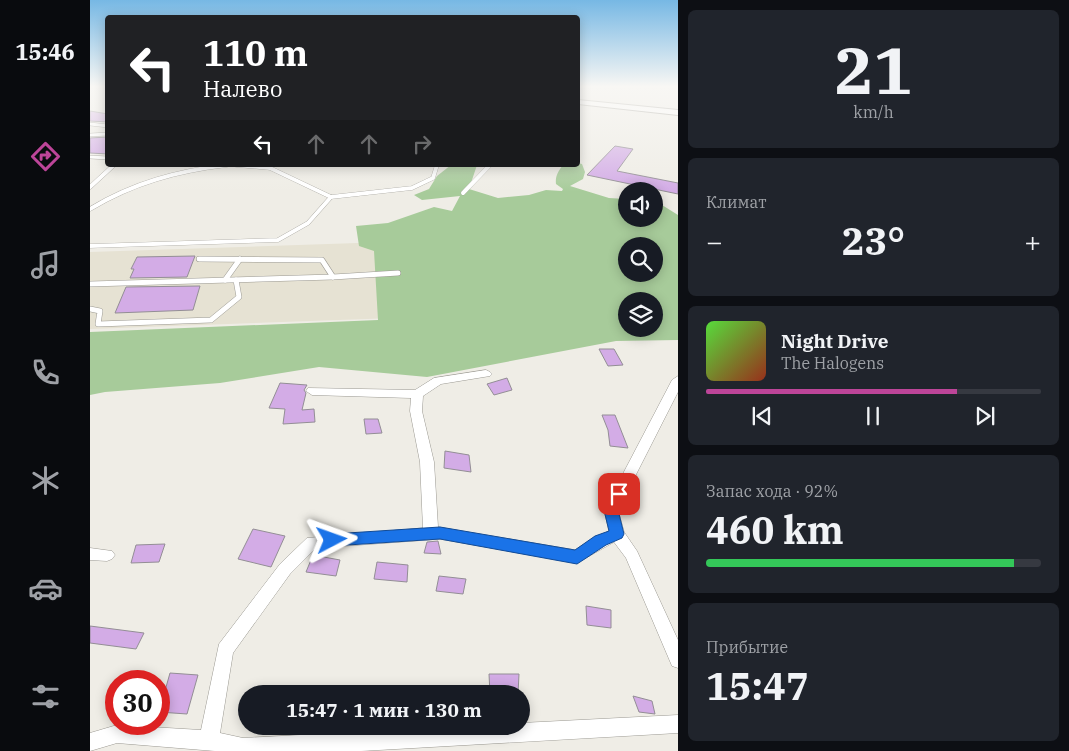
<!DOCTYPE html>
<html lang="ru">
<head>
<meta charset="utf-8">
<style>
  :root { --surface:#171b24; --page:#20242c; --text:#f1f3f6; --muted:#9ea1a6; --line:#363941; --accent:#bd4599 }
  body { margin:0; font-family:"IBM Plex Serif",serif; background:var(--page); color:var(--text); height:100vh; display:flex; flex-direction:column; font-size:19px; white-space:nowrap }
  * { box-sizing:border-box; margin:0 }
  p { font-size:16px; color:var(--muted) }
  .icon { flex:none; width:28px; height:28px; fill:none; stroke:currentColor; stroke-width:2; stroke-linecap:round; stroke-linejoin:round }
  .map { position:relative; flex:1; overflow:hidden }
  .sheet { display:flex; flex-direction:column; gap:10px; padding:10px; background:#0d0f14; width:391px }
  .sheet>* { flex:none }
  .guide { position:absolute; left:15px; top:15px; width:475px; height:152px; border-radius:5px; box-shadow:0 2px 12px #0003; background:#202124; color:#fff; overflow:hidden }
  .buttons { position:absolute; left:528px; top:182px; display:grid; gap:10px }
  .buttons a { display:grid; place-items:center; width:45px; height:45px; border-radius:50%; background:var(--surface); box-shadow:0 2px 12px #0003; font-size:25px }
  .speed { position:absolute; left:15px; top:670px; display:flex; gap:10px; font-size:25px; font-weight:700; text-align:center }
  .speed>* { display:grid; place-content:center; width:65px; height:65px; border-radius:50%; background:var(--surface); box-shadow:0 2px 12px #0003; line-height:1 }
  .speed .limit { border:8px solid #d22; background:#fff; color:#111 }
  .pin { position:absolute; display:grid; place-items:center; width:42px; height:42px; color:#fff; margin:-21px; border-radius:10px; box-shadow:0 2px 8px #0006 }
  .me { position:absolute; width:55px; margin:-28px; rotate:86deg; stroke-linejoin:round; filter:drop-shadow(0 0 4px #0008) }
  .turn { display:flex; align-items:center; gap:18px; height:105px; padding:0 15px; font-size:22px }
  .turn .icon { width:65px; height:65px; stroke-width:2.5 }
  .turn b { display:block; font-size:35px; line-height:42px }
  .lanes { display:flex; align-items:center; height:48px; padding:0 15px; background:#0003; justify-content:center; gap:25px; direction:ltr }
  .lanes .off { opacity:.35 }
  .big { font-size:38px; font-weight:700; line-height:1.1 }
  .sheet .card { flex:1; display:flex; flex-direction:column; justify-content:center; gap:8px; min-width:0; padding:0 18px; border-radius:8px; background:var(--page) }
  .sheet .dial { align-items:center; gap:0 }
  .dial b { font-size:65px; line-height:1 }
  .song { display:flex; align-items:center; gap:15px }
  .cover { width:60px; height:60px; border-radius:8px; background:linear-gradient(135deg,hsl(110 70% 55%),hsl(10 70% 35%)) }
  .played { height:5px; border-radius:2px; background:linear-gradient(90deg,var(--accent) 75%,var(--line) 75%) }
  .keys { display:flex; justify-content:space-around; direction:ltr }
  .heat { display:flex; justify-content:space-between; align-items:center; font-size:28px; direction:ltr }
  .charge { height:8px; border-radius:4px; background:linear-gradient(90deg,#34c759 92%,var(--line) 0) }
  .trip { position:absolute; left:148px; top:685px; width:292px; height:50px; border-radius:25px; background:var(--surface); box-shadow:0 2px 12px #0003; font-weight:700; line-height:50px; text-align:center }
  main { display:flex; flex:1; min-height:0 }
  .tabs { display:flex; flex-direction:column; width:90px; justify-content:space-around; align-items:center; background:#090b0e; color:var(--muted) }
  .tabs .icon { width:35px; height:35px }
  .tabs .on { color:var(--accent) }
  .tabs b { font-size:22px; color:var(--text) }
  .map>svg:first-child { display:block }
  .built { fill:#e6e2d3 }
  .green { fill:#a7cb9a; fill-rule:evenodd }
  .building { fill:#d3ace6; stroke:#938e95 }
  .lines { fill:none; stroke-linecap:round; stroke-linejoin:round }
  .lane-far2-casing { stroke:#9b9992; stroke-width:4 }
  .lane-far1-casing { stroke:#9b9992; stroke-width:4.5 }
  .lane-casing { stroke:#9b9992; stroke-width:6 }
  .street-casing { stroke:#9b9992; stroke-width:1 }
  .secondary-casing { stroke:#9b9992; stroke-width:2 }
  .lane-far2 { stroke:#fff; stroke-width:3 }
  .lane-far1 { stroke:#fff; stroke-width:4 }
  .lane { stroke:#fff; stroke-width:5 }
  .street { fill:#fff; fill-rule:evenodd }
  .secondary { fill:#fff; fill-rule:evenodd }
  .route { fill:#1a73e8; stroke:#114b97 }
</style>
</head>
<body>
<main>
<nav class="tabs">
<b>15:46</b>
<svg class="icon on" aria-label="directions" viewBox="0 0 24 24"><path d="M12 3l9 9-9 9-9-9zM9 14v-3h6M13 9l2 2-2 2"/></svg>
<svg class="icon" aria-label="music" viewBox="0 0 24 24"><path d="M9 18V5l10-2v13"/><circle cx="6" cy="18" r="3"/><circle cx="16" cy="16" r="3"/></svg>
<svg class="icon" aria-label="phone" viewBox="0 0 24 24"><path d="M5 4h4l2 5-3 2q2 4 5 5l2-3 5 2v4C11 20 4 13 5 4z"/></svg>
<svg class="icon" aria-label="climate" viewBox="0 0 24 24"><path d="M12 3v18M4 7l16 10M4 17L20 7"/></svg>
<svg class="icon" aria-label="car" viewBox="0 0 24 24"><path d="M5 17H2v-5l4-1 3-4h7l3 4 3 1v5h-3M9 17h6M6 11h13"/><circle cx="7" cy="17" r="2"/><circle cx="17" cy="17" r="2"/></svg>
<svg class="icon" aria-label="filters" viewBox="0 0 24 24"><path d="M4 7h16M4 17h16"/><circle cx="9" cy="7" r="2"/><circle cx="15" cy="17" r="2"/></svg>
</nav>
<div class="map">
<svg width="588" height="751" viewBox="0 0 588 751">
  <rect width="100%" height="100%" fill="#efede6"/>
  <path class="built" d="M297,242L305,318L0,329V252Z"/>
  <path class="green" d="M488,163L492,164L495,172L493,179L480,186L519,198L536,199V219H564V200L588,215V340L526,341L337,377L229,367L130,383L15,392L0,395V332L288,320L284,251L269,246L266,226L298,223L344,207L362,211L370,196L332,200L324,195L339,189L347,176L361,165H387L379,189L408,198L439,195L456,190L472,191L473,189L466,184C465,177 468,171 473,165H488ZM536,246H564V274H536ZM536,301H564V329H536Z"/>
  <g class="building">
    <path d="M0,111L18,114V122L0,121Z"/>
    <path d="M18,137V154L0,153V138Z"/>
    <path d="M525,146L543,149L527,171L588,183V194L497,175Z"/>
    <path d="M105,256L97,277L40,278L44,269H41L47,257Z"/>
    <path d="M110,286L103,310L25,313L36,287Z"/>
    <path d="M509,349H524L533,365L518,366Z"/>
    <path d="M417,378L422,390L404,395L397,384Z"/>
    <path d="M190,383L217,385L214,390L216,393L212,410L224,409L225,422L193,424L195,409L179,408Z"/>
    <path d="M512,415H525L538,448L520,446L518,430Z"/>
    <path d="M274,419H288L292,433L276,434Z"/>
    <path d="M355,451L379,455L381,472L354,468Z"/>
    <path d="M163,529L195,536L181,567L148,559Z"/>
    <path d="M348,541L351,554L334,553L337,542Z"/>
    <path d="M75,544L69,562L41,563L46,545Z"/>
    <path d="M223,555L250,560L246,576L216,572Z"/>
    <path d="M287,562L318,565L317,582L284,579Z"/>
    <path d="M349,576L376,579L373,594L346,591Z"/>
    <path d="M496,606L521,610V628L497,625Z"/>
    <path d="M0,626L54,633L46,649L0,643Z"/>
    <path d="M80,673L108,675L97,714L69,712Z"/>
    <path d="M399,674H429L428,694H400Z"/>
    <path d="M543,696L562,701L565,714L549,712Z"/>
  </g>
  <g class="lines">
    <defs>
      <g id="lane-far2">
        <path d="M0,124L18,126"/>
        <path d="M0,135L18,134"/>
        <path d="M0,157L18,158"/>
      </g>
      <g id="lane-far1">
        <path d="M146,165L180,168L241,197L322,188L343,178L347,165"/>
        <path d="M0,187L24,165"/>
        <path d="M373,193L400,165"/>
        <path d="M0,209C43,183 87,171 137,165"/>
        <path d="M0,246L188,240L218,223L241,197"/>
      </g>
      <g id="lane">
        <path d="M109,259L232,260L243,277"/>
        <path d="M135,280L150,259"/>
        <path d="M0,284L243,277L308,273"/>
        <path d="M0,309L10,311L8,324L121,320L149,297L146,280"/>
      </g>
      <g id="street">
        <path d="M396,370L400,372L402,374L400,376L351,384L333,396L332,411L344,462L348,527L485,550L505,537L519,531L514,510L582,380L588,376V392L528,510L534,532L547,551L588,640V668L582,666L536,558L524,542L487,563L350,539L226,548L200,574L143,653L130,733L153,738L376,726H431V723L588,715V733L271,751H125L27,743L0,751V733L27,725L111,730L129,644L190,564L217,538L333,528L330,462L320,411L321,398L222,395L216,391L218,388L325,390L344,378Z"/>
        <path d="M0,548L22,551L25,555L22,559L17,561L0,560Z"/>
      </g>
      <path id="secondary" d="M488,100L588,110V115L488,104Z"/>
    </defs>
    <use href="#lane-far2" class="lane-far2-casing"/>
    <use href="#lane-far1" class="lane-far1-casing"/>
    <use href="#lane" class="lane-casing"/>
    <use href="#street" class="street-casing"/>
    <use href="#secondary" class="secondary-casing"/>
    <use href="#lane-far2" class="lane-far2"/>
    <use href="#lane-far1" class="lane-far1"/>
    <use href="#lane" class="lane"/>
    <use href="#street" class="street"/>
    <use href="#secondary" class="secondary"/>
  </g>
  <linearGradient id="sky" x2="0" y2="1"><stop stop-color="#77b8e4"/><stop offset="0.45" stop-color="#f8f7f4"/><stop offset="1" stop-color="#f8f7f4" stop-opacity="0"/></linearGradient>
  <rect width="588" height="192" fill="url(#sky)"/>
  <path class="route" d="M529,488L534,490L536,494L528,510L534,534L532,538L516,545L487,564L350,539L242,546L236,545L234,540L236,536L242,534L350,527L485,550L505,536L519,531L514,510L524,490Z"/>
</svg>
<div class="buttons">
<a><svg class="icon" aria-label="sound" viewBox="0 0 24 24"><path d="M4 9h4l5-4v14l-5-4H4zM17 9q2 3 0 6"/></svg></a>
<a><svg class="icon" aria-label="search" viewBox="0 0 24 24"><circle cx="10" cy="10" r="6"/><path d="M15 15l6 6"/></svg></a>
<a><svg class="icon" aria-label="layers" viewBox="0 0 24 24"><path d="M12 4l9 5-9 5-9-5zM3 14l9 5 9-5"/></svg></a>
</div>
<div class="speed"><div class="limit">30</div></div>
<div class="pin" style="left:529px;top:494px;background:#d93025"><svg class="icon" aria-label="arrive" viewBox="0 0 24 24"><path d="M6 21V4h12l-3 4 3 4H6"/></svg></div>
<svg class="me" style="left:242px;top:540px" viewBox="-20 -20 40 40"><path d="M0-17L14 15 0 8-14 15z" fill="#1a73e8" stroke="#fff" stroke-width="4"/></svg>
<div class="trip">15:47 · 1 мин · 130 m</div>
<div class="guide">
<div class="turn"><svg class="icon" aria-label="left" viewBox="0 0 24 24"><path d="M17 20v-9H6M10 6l-5 5 5 5"/></svg><div><b>110 m</b>Налево</div></div>
<div class="lanes"><svg class="icon" aria-label="left" viewBox="0 0 24 24"><path d="M17 20v-9H6M10 6l-5 5 5 5"/></svg><svg class="icon off" aria-label="ahead" viewBox="0 0 24 24"><path d="M12 20V5M6 11l6-6 6 6"/></svg><svg class="icon off" aria-label="ahead" viewBox="0 0 24 24"><path d="M12 20V5M6 11l6-6 6 6"/></svg><svg class="icon off" aria-label="right" viewBox="0 0 24 24"><path d="M7 20v-9h11M14 6l5 5-5 5"/></svg></div>
</div>
</div>
<section class="sheet">
<div class="card dial"><b>21</b><p>km/h</p></div>
<div class="card"><p>Климат</p>
<div class="heat"><a>−</a><b class="big">23°</b><a>+</a></div>
</div>
<div class="card">
<div class="song"><i class="cover"></i><div><b>Night Drive</b><p>The Halogens</p></div></div>
<div class="played"></div>
<div class="keys"><svg class="icon" aria-label="previous" viewBox="0 0 24 24"><path d="M18 5L8 12l10 7zM5 5v14"/></svg><svg class="icon" aria-label="pause" viewBox="0 0 24 24"><path d="M8 5v14M16 5v14"/></svg><svg class="icon" aria-label="next" viewBox="0 0 24 24"><path d="M6 5l10 7-10 7zM19 5v14"/></svg></div>
</div>
<div class="card"><p>Запас хода · 92%</p><b class="big">460 km</b><div class="charge"></div></div>
<div class="card"><p>Прибытие</p><b class="big">15:47</b></div>
</section>
</main>
</body>
</html>
